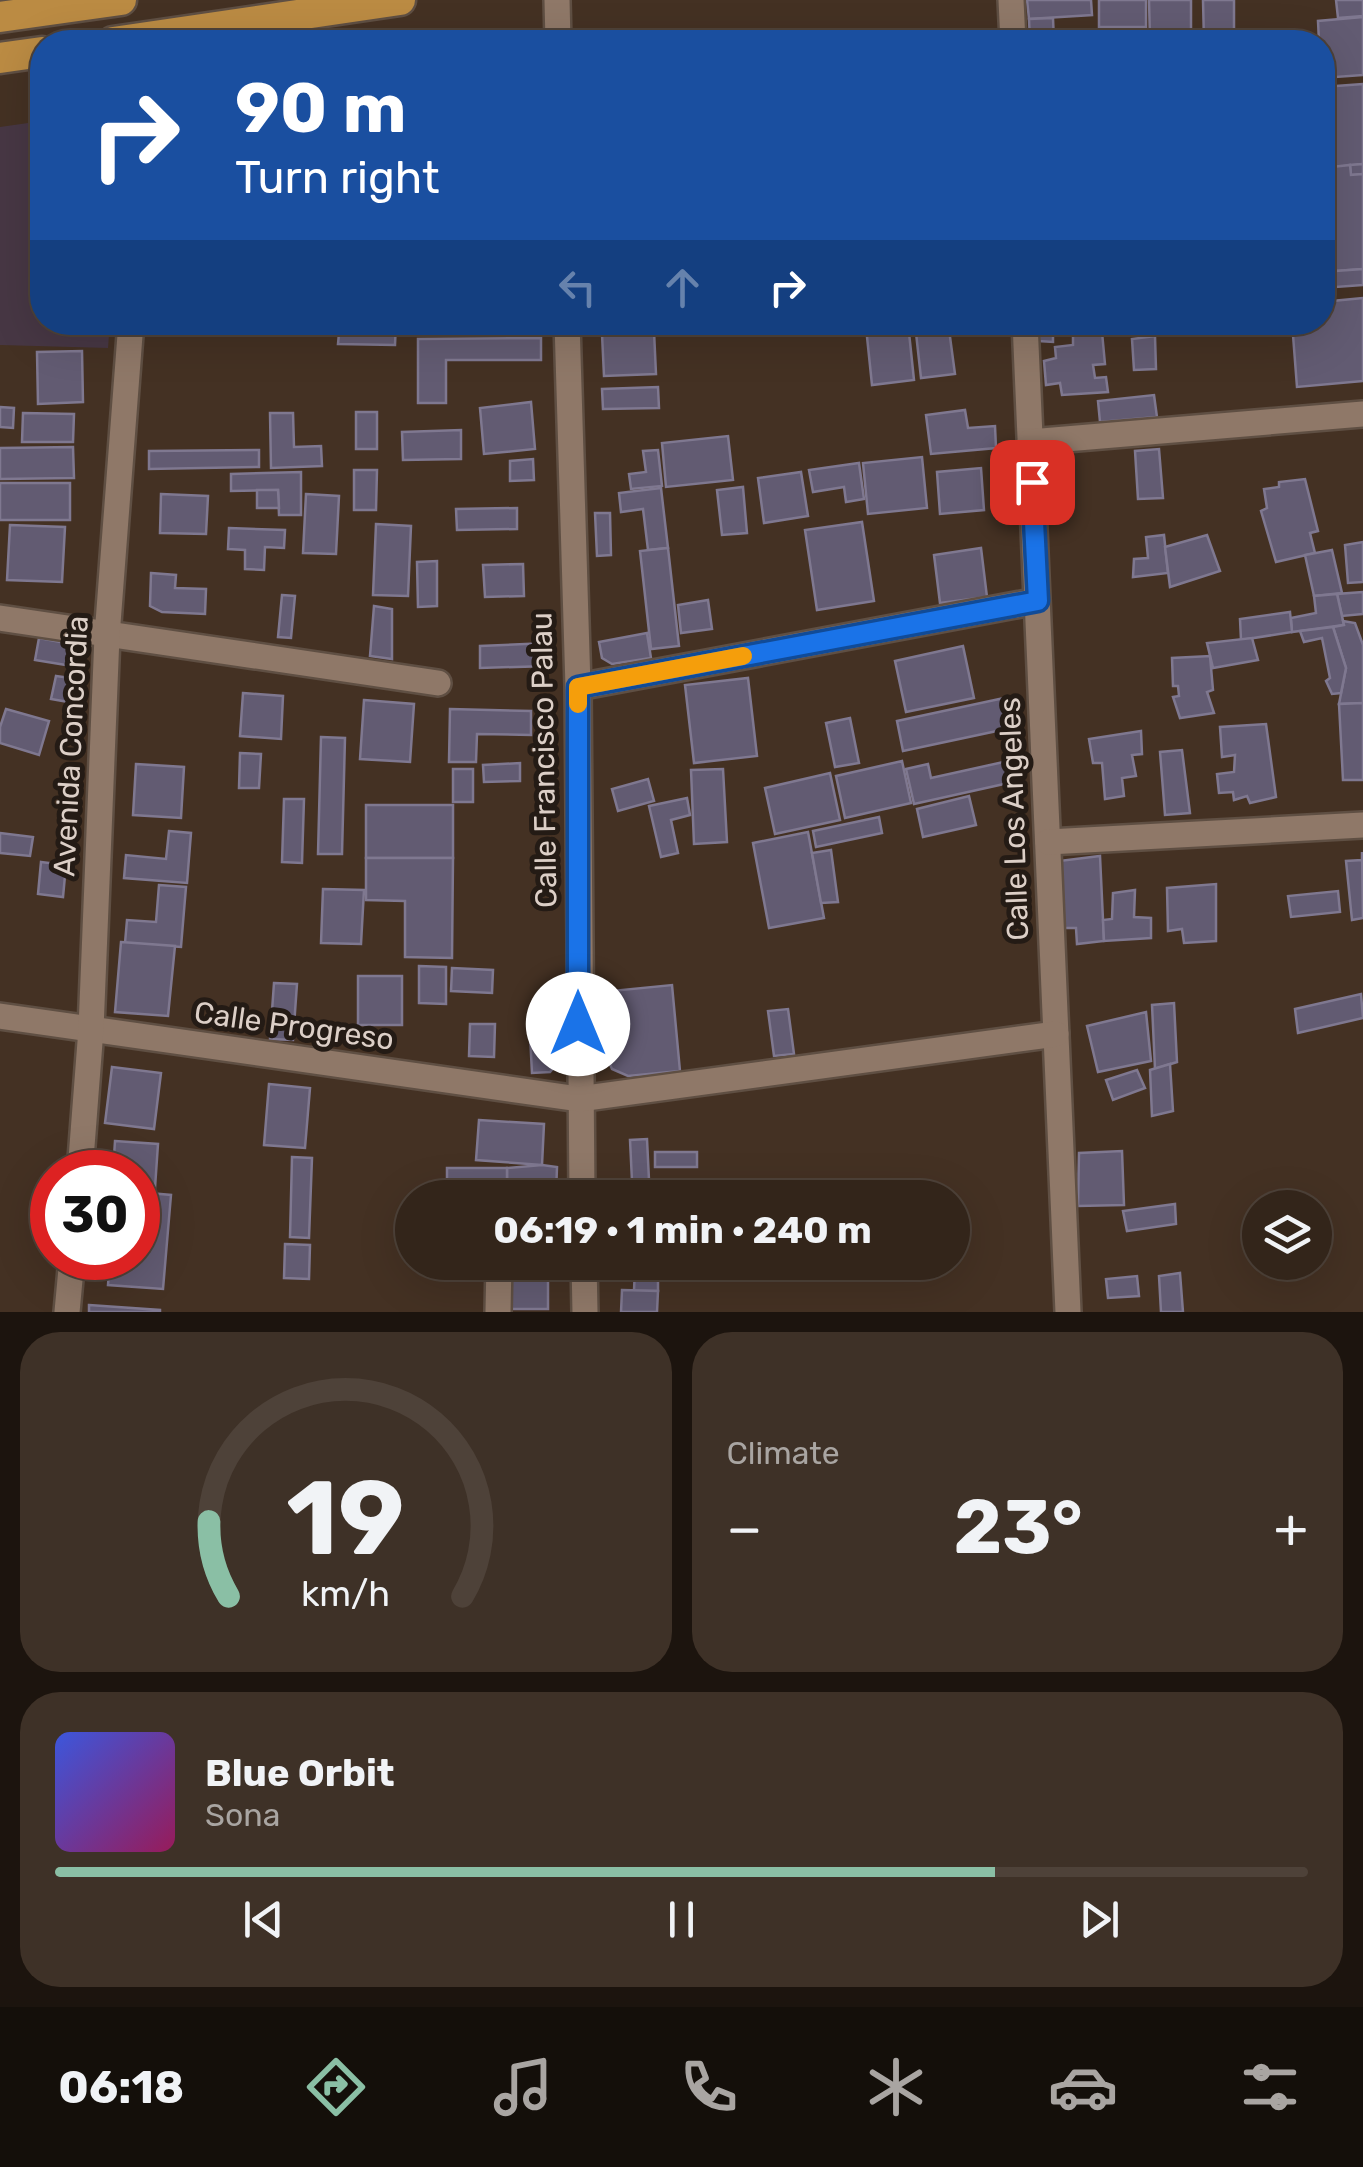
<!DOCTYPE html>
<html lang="en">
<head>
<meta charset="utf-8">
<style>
  :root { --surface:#33251a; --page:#3e3127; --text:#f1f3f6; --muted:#a9a5a2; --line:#4e4239; --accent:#8abfa5 }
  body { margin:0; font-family:Rubik,sans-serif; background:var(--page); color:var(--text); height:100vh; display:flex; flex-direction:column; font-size:38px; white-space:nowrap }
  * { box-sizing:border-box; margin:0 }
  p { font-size:32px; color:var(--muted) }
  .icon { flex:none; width:55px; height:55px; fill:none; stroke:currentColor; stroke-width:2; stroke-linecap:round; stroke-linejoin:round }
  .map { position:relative; height:1312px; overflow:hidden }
  .side { display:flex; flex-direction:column; gap:20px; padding:20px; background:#1c140e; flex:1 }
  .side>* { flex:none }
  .guide { position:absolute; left:30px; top:30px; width:1305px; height:305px; border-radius:40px; box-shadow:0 10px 40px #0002,0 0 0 2px var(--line); background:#1a4fa0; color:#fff; overflow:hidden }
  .buttons { position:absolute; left:1242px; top:1190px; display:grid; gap:20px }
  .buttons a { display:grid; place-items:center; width:90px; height:90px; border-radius:50%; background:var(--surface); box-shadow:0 10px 40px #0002,0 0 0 2px var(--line); font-size:50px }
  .speed { position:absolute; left:30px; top:1150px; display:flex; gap:20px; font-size:50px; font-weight:700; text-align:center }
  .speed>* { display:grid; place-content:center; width:130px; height:130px; border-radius:50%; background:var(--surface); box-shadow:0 10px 40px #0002,0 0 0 2px var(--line); line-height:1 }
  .speed .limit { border:15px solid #d22; background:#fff; color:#111 }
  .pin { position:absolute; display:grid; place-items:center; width:85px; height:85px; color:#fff; margin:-42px; border-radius:20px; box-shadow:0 5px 15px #0006 }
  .me { position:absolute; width:110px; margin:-55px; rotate:0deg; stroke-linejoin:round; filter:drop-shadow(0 0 8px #0008) }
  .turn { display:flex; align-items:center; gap:35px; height:210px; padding:0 40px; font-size:45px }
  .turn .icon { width:130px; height:130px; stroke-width:2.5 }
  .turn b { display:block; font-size:70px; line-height:85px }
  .lanes { display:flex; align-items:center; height:95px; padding:0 40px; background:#0003; justify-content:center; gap:50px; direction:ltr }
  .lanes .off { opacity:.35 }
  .big { font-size:75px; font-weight:700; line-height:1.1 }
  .side .tile { flex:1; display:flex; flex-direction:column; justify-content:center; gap:15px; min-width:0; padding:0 35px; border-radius:40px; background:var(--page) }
  .side .dial { align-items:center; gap:0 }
  .dial svg { height:260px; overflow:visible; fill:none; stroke:var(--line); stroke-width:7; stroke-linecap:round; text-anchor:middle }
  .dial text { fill:var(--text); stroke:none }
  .song { display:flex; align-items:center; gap:30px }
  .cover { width:120px; height:120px; border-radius:15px; background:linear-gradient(135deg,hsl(230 70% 55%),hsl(330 70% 35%)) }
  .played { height:10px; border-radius:5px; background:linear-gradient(90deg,var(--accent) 75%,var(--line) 75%) }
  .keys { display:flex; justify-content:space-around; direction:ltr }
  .heat { display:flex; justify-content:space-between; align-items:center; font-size:55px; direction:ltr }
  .side .tiles { flex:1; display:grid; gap:20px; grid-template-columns:1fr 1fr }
  .tile:last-child { grid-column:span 2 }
  .trip { position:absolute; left:395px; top:1180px; width:575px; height:100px; border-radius:50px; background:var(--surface); box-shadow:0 10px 40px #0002,0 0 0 2px var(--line); font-weight:700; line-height:100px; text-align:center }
  .menu { display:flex; height:160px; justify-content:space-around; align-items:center; background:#140f0a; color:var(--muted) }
  .menu .icon { width:70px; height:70px }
  .menu .active { color:var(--accent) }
  .menu b { font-size:45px; color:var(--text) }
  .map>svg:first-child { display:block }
  .industrial { fill:#473744 }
  .building { fill:#625b72; stroke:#7f7890; stroke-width:2.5 }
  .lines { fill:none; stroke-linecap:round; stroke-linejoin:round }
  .minor-casing { stroke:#5f4f43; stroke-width:30 }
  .highway-casing { stroke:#5f4f43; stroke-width:35 }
  .minor { stroke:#8f7868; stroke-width:25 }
  .highway { stroke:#bb8b43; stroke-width:30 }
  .route-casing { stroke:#114b97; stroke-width:25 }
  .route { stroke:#1a73e8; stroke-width:18 }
  .slow { stroke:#f59e0b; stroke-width:18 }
  .labels { text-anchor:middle; stroke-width:10; stroke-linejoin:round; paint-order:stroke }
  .street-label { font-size:30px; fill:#dccfc7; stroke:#241b15 }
</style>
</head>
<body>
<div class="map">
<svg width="1363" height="1312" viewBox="0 0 1363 1312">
  <rect width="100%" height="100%" fill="#443123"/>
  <path class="industrial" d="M42,121V322L110,323L108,348L0,345V127Z"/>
  <g class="building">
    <path d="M1027,0H1091L1092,15L1029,19Z"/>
    <rect x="1099" y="0" width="47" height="27"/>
    <path d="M1149,0H1191V39H1150Z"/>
    <path d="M1203,0H1234V42H1204Z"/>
    <path d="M1336,0H1363V16L1338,18Z"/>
    <path d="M1363,17V75L1322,78V42H1319L1318,21Z"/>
    <path d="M1053,18L1054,42H1030L1029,19Z"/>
    <path d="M902,31L903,42H852V37Z"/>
    <path d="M1254,36V42H1234V38Z"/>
    <path d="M1363,84V164L1327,168L1323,87Z"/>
    <path d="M1363,164V174L1351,175L1350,165Z"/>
    <path d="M1350,165L1351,175L1363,174V269L1322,272V168Z"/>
    <path d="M1363,269V285L1322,288V272Z"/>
    <path d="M1363,298V381L1297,387L1292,322H1322V302Z"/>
    <path d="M340,322H396L395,345L338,344Z"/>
    <path d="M948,322L955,374L921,378L915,324Z"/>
    <path d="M1039,322H1088L1053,325V342L1039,341Z"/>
    <path d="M908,323L914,380L872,385L866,327Z"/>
    <path d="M654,331L656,374L604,376L602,334Z"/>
    <path d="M1102,332L1105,364L1093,365L1095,378L1106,377L1108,392L1062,395L1060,383L1046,385L1044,361L1056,358L1055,347L1073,345V336Z"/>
    <path d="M1155,336L1156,369L1134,370L1132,339Z"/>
    <path d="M541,338V360H446V403H418V339Z"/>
    <path d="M82,351L83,402L38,404L37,352Z"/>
    <path d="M658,387L659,408L603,409L602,389Z"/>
    <path d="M1154,395L1157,417L1100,422L1098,401Z"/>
    <path d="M531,402L535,449L484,454L480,408Z"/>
    <path d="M0,407L14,408L13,428L0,427Z"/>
    <path d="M965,410L968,428L995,426L996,448L931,454L926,415Z"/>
    <rect x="356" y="412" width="21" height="37"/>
    <path d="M23,413L74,414L73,442H22Z"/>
    <path d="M270,413H293L294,447L321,446L322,466L271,468Z"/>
    <path d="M461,430V459L403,460L402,432Z"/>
    <path d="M728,436L733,480L666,487L662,443Z"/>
    <path d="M73,447L74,478L0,479V448Z"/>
    <path d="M1159,449L1163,498L1138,499L1135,451Z"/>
    <path d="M259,450V467L149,469V451Z"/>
    <path d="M658,450L662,486L631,489L629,474L646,472L643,451Z"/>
    <path d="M922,457L927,508L868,514L863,463Z"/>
    <path d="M533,459L534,480L510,481V461Z"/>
    <path d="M859,463L864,499L846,502L844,487L813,492L809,470Z"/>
    <path d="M981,468L984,510L940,514L937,472Z"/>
    <path d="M354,470H377L376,510H354Z"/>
    <path d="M301,472V515H279L278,490L231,491V474Z"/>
    <path d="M801,472L808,516L764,523L758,478Z"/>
    <path d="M1305,479L1318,531L1310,533L1315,553L1276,562L1261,511L1267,508L1264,489L1279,487V482Z"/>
    <rect x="0" y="483" width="70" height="37"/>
    <path d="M743,487L747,533L722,535L717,490Z"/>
    <path d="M661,488L668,548L648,550L643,509L621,512L619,493Z"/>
    <path d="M257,490H278L279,508H257Z"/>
    <path d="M161,494L208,496L206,534L160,533Z"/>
    <path d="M306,494L339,496L336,554L303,553Z"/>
    <path d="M517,508V529L457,530L456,509Z"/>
    <path d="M595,513H610L611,555L597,556Z"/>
    <path d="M862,522L874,601L817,610L805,530Z"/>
    <path d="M376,524L411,526L408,596L373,595Z"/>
    <path d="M10,525L65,527L62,582L7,580Z"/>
    <path d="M229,528L285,530L284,548L265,547L264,570L245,569V550L228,549Z"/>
    <path d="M1164,535L1168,573L1133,577L1134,559L1148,558L1146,537Z"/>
    <path d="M1207,535L1220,571L1170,587L1165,547Z"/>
    <path d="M1363,542V582L1348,583L1345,545Z"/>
    <path d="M668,548L679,646L651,649L640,551Z"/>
    <path d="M981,548L987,597L940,603L934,555Z"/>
    <path d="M1332,550L1342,593L1314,596L1305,555Z"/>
    <path d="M437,561V606L418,607L417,562Z"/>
    <path d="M523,564L524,596L485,597L483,565Z"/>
    <path d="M151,573L176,575L175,588L206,589L205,614L162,612L150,606Z"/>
    <path d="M1363,592V614L1342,616L1337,594Z"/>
    <path d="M1337,594L1344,625L1292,632L1291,618L1316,613L1314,596Z"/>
    <path d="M282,595L295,596L291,638L278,637Z"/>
    <path d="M708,600L712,629L681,633L678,605Z"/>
    <path d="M374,606L392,609V659L370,656Z"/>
    <path d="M1290,612L1292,632L1241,640L1240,619Z"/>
    <path d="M1343,621L1355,623L1363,645V703L1339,704L1346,668L1333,627L1344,625Z"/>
    <path d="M1333,627L1346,668L1341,693L1332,694L1326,681L1330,678L1322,638L1304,642L1300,631Z"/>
    <path d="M647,633L651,658L612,664L602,658L599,642Z"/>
    <path d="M39,638L66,643L72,647V666L35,660Z"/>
    <path d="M1252,638L1258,660L1213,668L1207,643Z"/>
    <path d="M547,643L548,666L480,668V646Z"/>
    <path d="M963,646L974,698L906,712L895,661Z"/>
    <path d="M1210,656L1213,690L1207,692L1214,713L1180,718L1173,697L1179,696L1178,686H1173L1172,658Z"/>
    <path d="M56,676L78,679L74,703L51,699Z"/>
    <path d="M748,678L757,756L694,763L685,685Z"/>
    <path d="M243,693L283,696L281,739L240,736Z"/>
    <path d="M1004,698L1011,728L903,751L897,721Z"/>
    <path d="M364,700L414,704L410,762L360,759Z"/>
    <path d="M1363,703V780H1343L1339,704Z"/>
    <path d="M6,709L49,721L39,755L0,743V727Z"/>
    <path d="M450,709L531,711V735L477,734L476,762H449Z"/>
    <path d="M850,718L859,763L835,767L826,723Z"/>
    <path d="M1266,724L1276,797L1250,803L1247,796L1234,800L1233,792L1219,793L1217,774L1234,772L1235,755L1222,757L1220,727Z"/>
    <path d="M1141,731L1142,754L1132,755L1136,776L1122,778L1124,796L1105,799L1102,763H1093L1089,739Z"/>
    <path d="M321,737L345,738L342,854H318Z"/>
    <path d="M1182,750L1190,813L1165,815L1160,752Z"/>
    <path d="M240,753L261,754L259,788H239Z"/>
    <path d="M902,761L911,803L845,818L836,776Z"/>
    <path d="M1008,761L1013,782L914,804L906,769L928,764L931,778Z"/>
    <path d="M520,763V781L484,782L483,765Z"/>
    <path d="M136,764L184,767L181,818L133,815Z"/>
    <rect x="453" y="769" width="20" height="33"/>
    <path d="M723,769L727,842L694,844L691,770Z"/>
    <path d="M830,773L840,820L775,834L765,788Z"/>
    <path d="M648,779L654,801L618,811L612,789Z"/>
    <path d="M969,796L976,825L923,837L917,809Z"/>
    <path d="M687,798L690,815L671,820L678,853L661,857L649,806Z"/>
    <path d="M284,799H304L302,863L282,862Z"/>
    <rect x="366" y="805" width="87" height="53"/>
    <path d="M879,817L882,833L816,847L813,831Z"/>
    <path d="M169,831L191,833L187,883L124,878L126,855L166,859Z"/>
    <path d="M808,832L824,918L769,928L753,843Z"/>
    <path d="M0,833L33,837L30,856L0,853Z"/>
    <path d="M831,850L838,902L821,903L812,853Z"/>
    <path d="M1362,852L1363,918L1352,920L1346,861L1362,860Z"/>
    <path d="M1100,856L1104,941L1077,944L1076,928H1060L1059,861Z"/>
    <path d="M366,858H453L452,958L405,957V901L366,900Z"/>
    <path d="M41,862L66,865L63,897L38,894Z"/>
    <path d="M1216,884V941L1184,943L1182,929L1168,931L1167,888Z"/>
    <path d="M159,885L186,887L181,947L125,943L127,920L156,922Z"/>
    <path d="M323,889L364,890L361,944L321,943Z"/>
    <path d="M1135,890L1134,917L1151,918V938L1104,941L1103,920L1112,919L1113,893Z"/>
    <path d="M1338,891L1340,912L1291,917L1288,896Z"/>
    <path d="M121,942L175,946L168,1016L115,1012Z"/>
    <path d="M419,966L446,967V1004L419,1003Z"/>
    <path d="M452,968L493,970L492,993L451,991Z"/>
    <rect x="358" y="976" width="44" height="49"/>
    <path d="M274,983L297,984L293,1040L270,1039Z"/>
    <path d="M672,985L680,1071L628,1076L612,1069L608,1060L601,992Z"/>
    <path d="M1361,994L1363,1018L1298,1033L1295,1009Z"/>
    <path d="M1174,1003L1177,1062L1155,1069L1152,1005Z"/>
    <path d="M788,1009L794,1054L774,1056L768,1011Z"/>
    <path d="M1146,1012L1151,1061L1098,1072L1087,1026Z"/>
    <path d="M470,1024H495L494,1057L469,1056Z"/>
    <path d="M554,1034L556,1065L550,1072L532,1073L530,1035Z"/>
    <path d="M1170,1064L1173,1111L1152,1116L1150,1070Z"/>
    <path d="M112,1067L161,1073L154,1129L105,1123Z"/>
    <path d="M1137,1070L1145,1088L1113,1100L1106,1080Z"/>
    <path d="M269,1084L310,1088L305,1148L264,1145Z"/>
    <path d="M479,1120L544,1124L542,1165L476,1160Z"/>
    <path d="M647,1139L649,1180L632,1181L630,1140Z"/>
    <path d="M115,1141L158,1144L155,1188L138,1187V1172H113Z"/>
    <path d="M1122,1151L1124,1205L1078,1206L1079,1153Z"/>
    <rect x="655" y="1152" width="42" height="15"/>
    <path d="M292,1157L312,1158L309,1238L290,1237Z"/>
    <path d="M542,1165L557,1167L556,1195L507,1198V1168Z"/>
    <path d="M447,1168H507V1198H491V1187H475V1196H447Z"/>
    <path d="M649,1180L650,1198H619L618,1182Z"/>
    <path d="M697,1191V1198H651V1192Z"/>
    <path d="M138,1192L171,1195L163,1289L108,1285L110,1258H138Z"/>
    <path d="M1175,1204L1176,1224L1127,1231L1123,1211Z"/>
    <path d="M285,1244L310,1245L309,1279L284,1278Z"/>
    <rect x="507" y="1262" width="41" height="47"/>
    <path d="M615,1262H658V1291H634L635,1267L615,1266Z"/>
    <path d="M1180,1273L1183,1312H1161L1159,1276Z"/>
    <path d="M1137,1276L1139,1296L1108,1298L1106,1279Z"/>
    <path d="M622,1290L658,1291L657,1312H621Z"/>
    <path d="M89,1305L160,1310V1312H89Z"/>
  </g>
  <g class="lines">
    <defs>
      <g id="minor">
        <path d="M557,0L558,42"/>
        <path d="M1011,0L1013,42"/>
        <path d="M567,322L578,687L582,1198"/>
        <path d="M1025,322L1068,1312"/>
        <path d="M1030,442L1363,414"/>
        <path d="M0,618L438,683"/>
        <path d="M578,687L1037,601"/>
        <path d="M1048,842L1363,825"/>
        <path d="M0,1016L579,1099L1056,1034"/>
        <path d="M80,1172L91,1029L107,636L131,322"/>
        <path d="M584,1262L585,1312"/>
        <path d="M67,1312L72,1258"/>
        <path d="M498,1312L499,1262"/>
      </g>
      <g id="highway">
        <path d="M0,17L121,0"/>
        <path d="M113,42L400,0"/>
        <path d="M0,58L42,52"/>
      </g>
    </defs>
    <use href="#minor" class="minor-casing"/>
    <use href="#highway" class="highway-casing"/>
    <use href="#minor" class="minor"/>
    <use href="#highway" class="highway"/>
  </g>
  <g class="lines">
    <defs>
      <path id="route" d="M578,1024V687L1038,601L1032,482"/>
    </defs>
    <use href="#route" class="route-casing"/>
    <use href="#route" class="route"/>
    <path class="slow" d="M578,704V687L743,656"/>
  </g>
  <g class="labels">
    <g class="street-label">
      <text transform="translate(71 746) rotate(-87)" y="10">Avenida Concordia</text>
      <text transform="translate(544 760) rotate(-91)" y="10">Calle Francisco Palau</text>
      <text transform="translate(1014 819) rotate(-92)" y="10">Calle Los Angeles</text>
      <text transform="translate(294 1026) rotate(8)" y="10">Calle Progreso</text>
    </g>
  </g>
</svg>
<div class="buttons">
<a><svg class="icon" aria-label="layers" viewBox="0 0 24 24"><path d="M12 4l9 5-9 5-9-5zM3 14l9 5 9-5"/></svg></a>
</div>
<div class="speed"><div class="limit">30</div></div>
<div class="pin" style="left:1032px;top:482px;background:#d93025"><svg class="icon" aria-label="arrive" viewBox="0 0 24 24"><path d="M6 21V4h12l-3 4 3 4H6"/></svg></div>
<svg class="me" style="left:578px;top:1024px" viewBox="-20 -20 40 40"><circle r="19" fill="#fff"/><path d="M0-13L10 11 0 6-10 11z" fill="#1a73e8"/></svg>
<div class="trip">06:19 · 1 min · 240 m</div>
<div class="guide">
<div class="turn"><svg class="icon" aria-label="right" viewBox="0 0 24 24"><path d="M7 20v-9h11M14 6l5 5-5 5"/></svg><div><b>90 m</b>Turn right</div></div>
<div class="lanes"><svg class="icon off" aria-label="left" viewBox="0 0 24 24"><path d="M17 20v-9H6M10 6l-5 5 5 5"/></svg><svg class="icon off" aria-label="ahead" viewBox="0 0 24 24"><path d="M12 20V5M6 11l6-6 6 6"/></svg><svg class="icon" aria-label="right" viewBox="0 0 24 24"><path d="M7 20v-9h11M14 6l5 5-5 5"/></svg></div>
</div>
</div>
<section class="side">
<div class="tiles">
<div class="tile dial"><svg viewBox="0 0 100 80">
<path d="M14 69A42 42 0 1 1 86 69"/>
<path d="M14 69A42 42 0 0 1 8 46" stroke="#8abfa5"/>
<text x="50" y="56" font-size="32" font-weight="700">19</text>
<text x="50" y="72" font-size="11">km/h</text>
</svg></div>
<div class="tile"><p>Climate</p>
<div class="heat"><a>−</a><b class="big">23°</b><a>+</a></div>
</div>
<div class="tile">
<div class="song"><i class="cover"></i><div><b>Blue Orbit</b><p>Sona</p></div></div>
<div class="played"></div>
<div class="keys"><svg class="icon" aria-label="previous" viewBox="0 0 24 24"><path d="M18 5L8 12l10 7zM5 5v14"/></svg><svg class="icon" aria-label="pause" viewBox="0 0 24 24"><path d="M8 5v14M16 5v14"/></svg><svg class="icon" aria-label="next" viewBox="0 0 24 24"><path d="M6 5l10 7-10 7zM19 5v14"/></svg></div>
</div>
</div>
</section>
<nav class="menu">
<b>06:18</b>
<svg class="icon active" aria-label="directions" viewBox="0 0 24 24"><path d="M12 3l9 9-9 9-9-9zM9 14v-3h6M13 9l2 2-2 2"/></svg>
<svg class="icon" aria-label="music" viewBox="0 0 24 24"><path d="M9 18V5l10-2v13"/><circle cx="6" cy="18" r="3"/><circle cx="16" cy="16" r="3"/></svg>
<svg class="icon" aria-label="phone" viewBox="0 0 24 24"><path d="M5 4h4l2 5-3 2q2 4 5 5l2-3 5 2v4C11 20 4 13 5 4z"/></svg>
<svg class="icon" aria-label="climate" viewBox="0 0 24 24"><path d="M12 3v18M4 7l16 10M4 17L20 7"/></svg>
<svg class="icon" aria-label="car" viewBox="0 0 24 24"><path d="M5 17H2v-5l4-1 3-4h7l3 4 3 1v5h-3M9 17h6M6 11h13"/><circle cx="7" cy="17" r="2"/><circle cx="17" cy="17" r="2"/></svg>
<svg class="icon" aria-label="filters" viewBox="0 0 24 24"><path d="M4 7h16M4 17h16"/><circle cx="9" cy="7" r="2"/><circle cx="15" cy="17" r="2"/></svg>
</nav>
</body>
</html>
